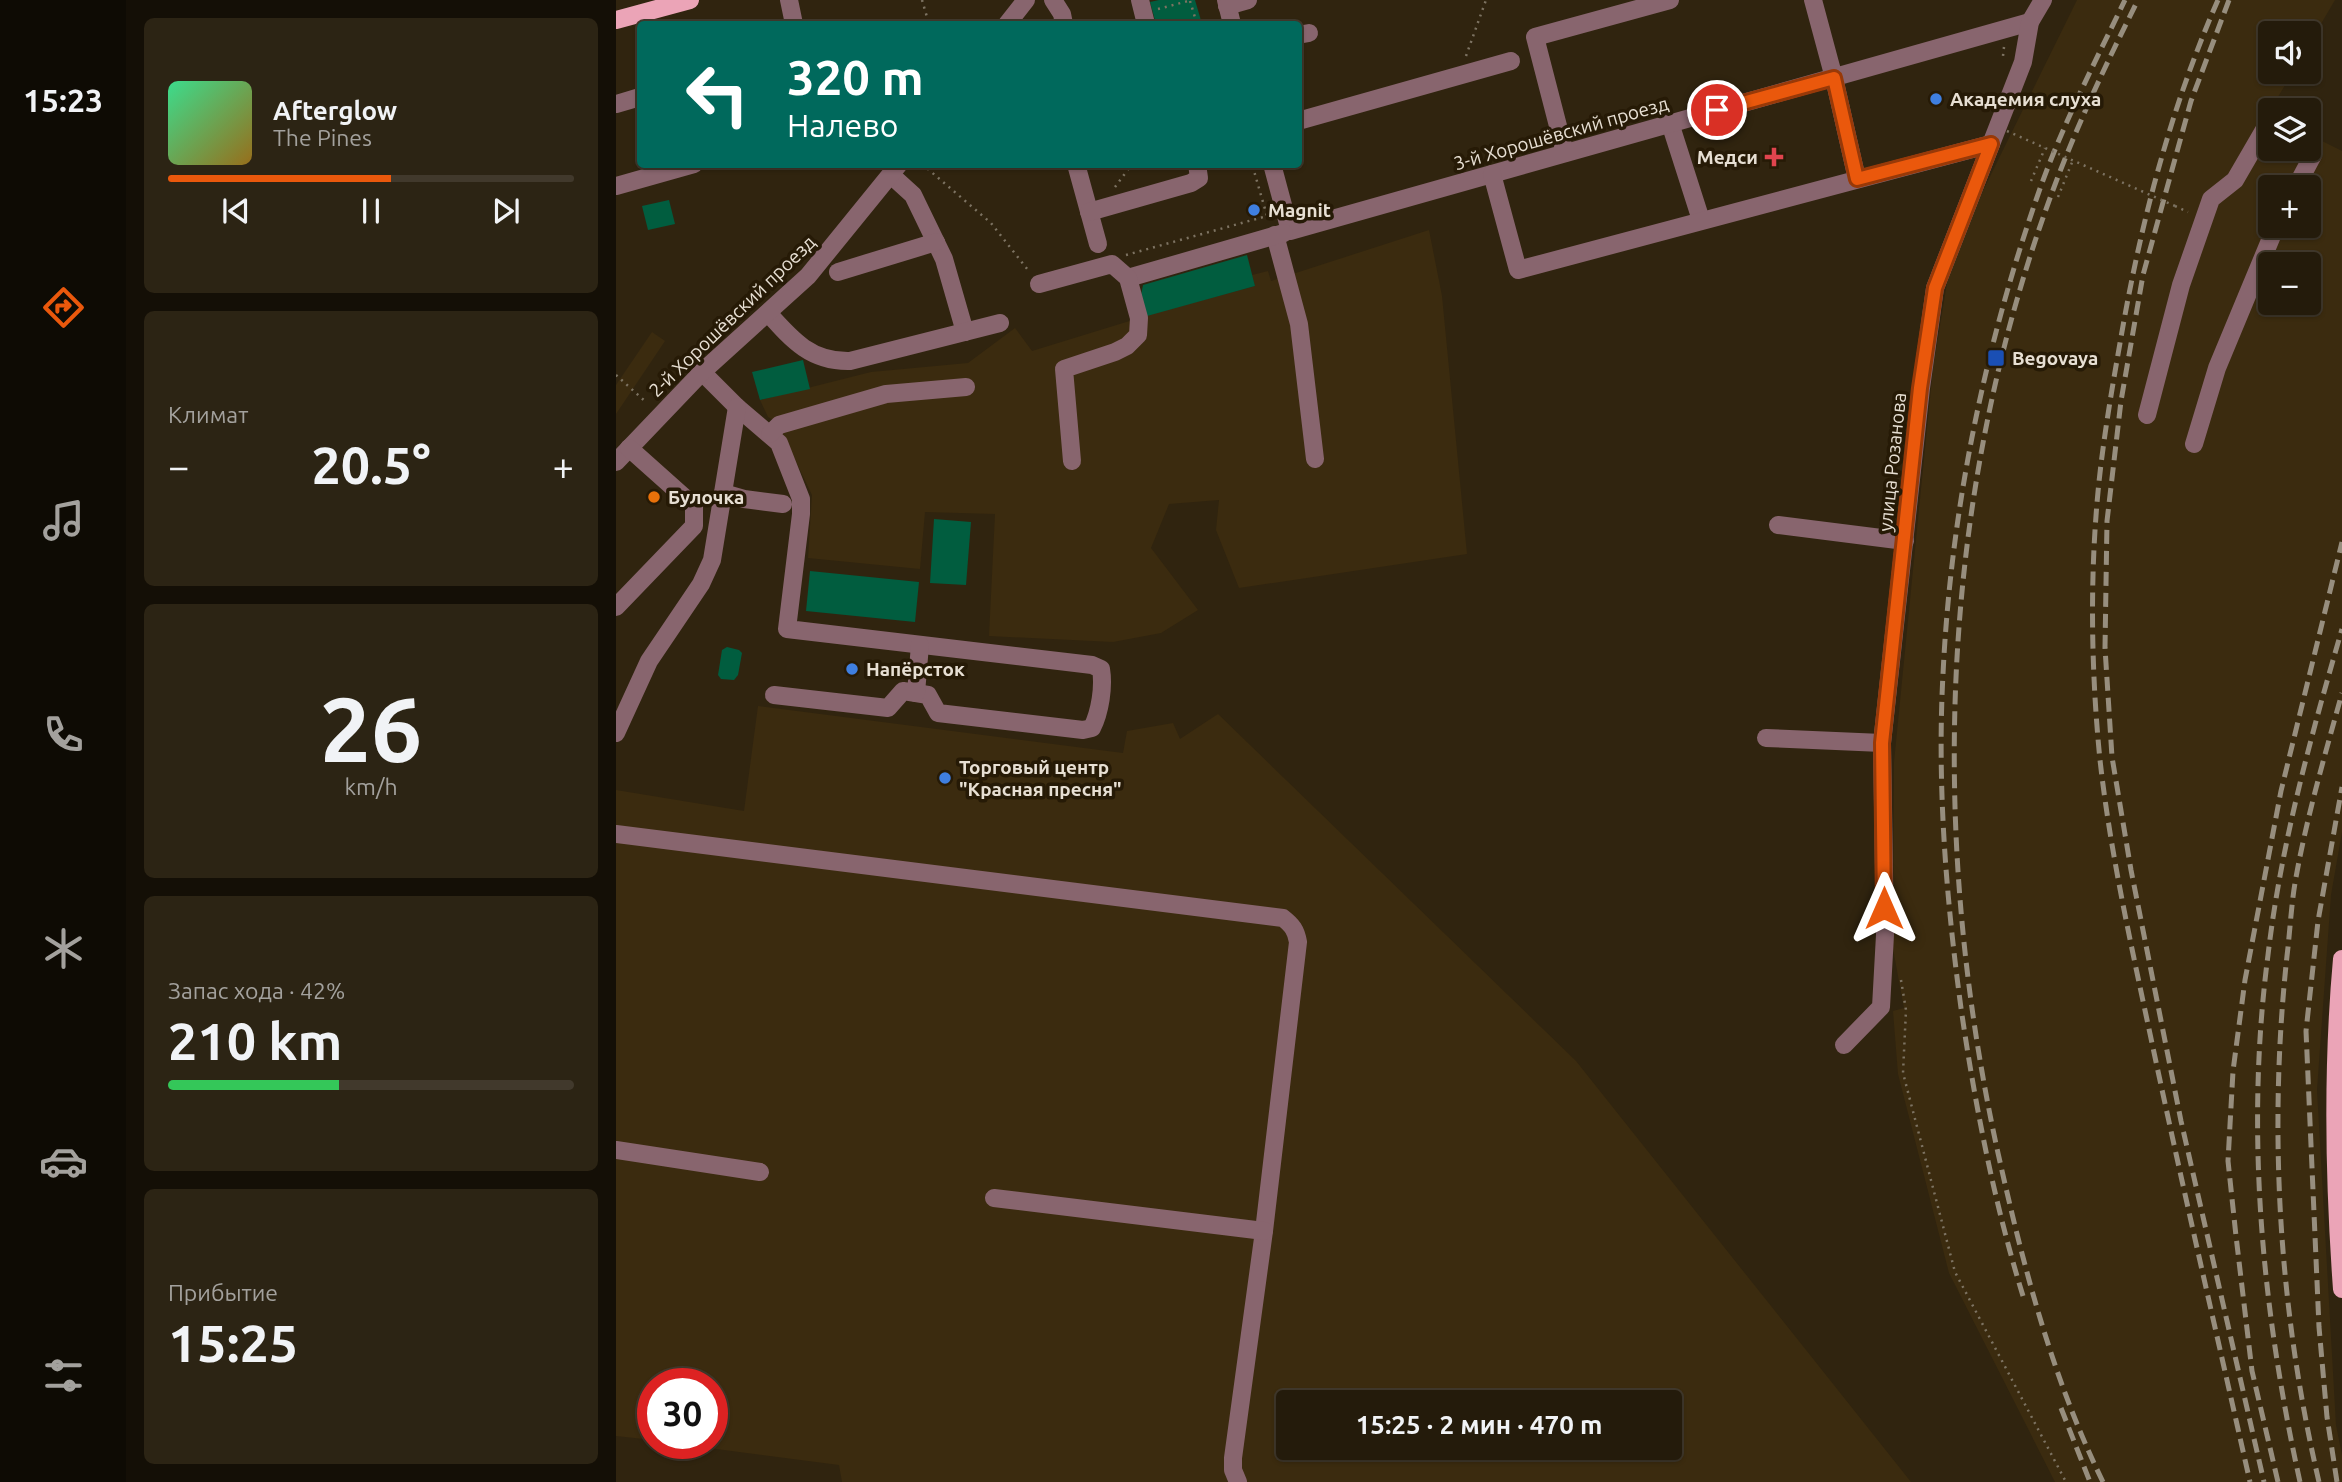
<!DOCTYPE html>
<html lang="ru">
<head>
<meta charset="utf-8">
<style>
  :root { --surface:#241b0b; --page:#2c2414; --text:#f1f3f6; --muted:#a3a19d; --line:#41392c; --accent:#ea580c }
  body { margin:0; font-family:Ubuntu,sans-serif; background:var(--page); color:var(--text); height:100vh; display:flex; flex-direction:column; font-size:26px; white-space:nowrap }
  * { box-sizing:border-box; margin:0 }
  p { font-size:23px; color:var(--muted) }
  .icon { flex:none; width:38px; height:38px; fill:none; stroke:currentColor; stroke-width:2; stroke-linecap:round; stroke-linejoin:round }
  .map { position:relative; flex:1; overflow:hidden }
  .details { display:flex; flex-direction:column; gap:18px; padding:18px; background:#140f06; width:490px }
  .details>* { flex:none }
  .guide { position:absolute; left:21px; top:21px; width:665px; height:147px; border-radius:7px; box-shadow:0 2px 5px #0004,0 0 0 2px var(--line); background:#00695c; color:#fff; overflow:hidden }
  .buttons { position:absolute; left:1642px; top:21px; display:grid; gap:14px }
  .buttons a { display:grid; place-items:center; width:63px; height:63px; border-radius:7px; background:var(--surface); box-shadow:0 2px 5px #0004,0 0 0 2px var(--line); font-size:35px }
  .speed { position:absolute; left:21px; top:1368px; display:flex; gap:14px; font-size:35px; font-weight:700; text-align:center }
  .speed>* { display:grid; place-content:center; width:91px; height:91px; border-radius:50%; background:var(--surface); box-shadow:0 2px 5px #0004,0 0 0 2px var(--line); line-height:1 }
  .speed .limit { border:10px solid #d22; background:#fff; color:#111 }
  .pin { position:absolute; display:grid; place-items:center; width:60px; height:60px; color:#fff; margin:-30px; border:4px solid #fff; border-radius:50%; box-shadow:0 2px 7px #0007 }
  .me { position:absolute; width:77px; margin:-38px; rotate:0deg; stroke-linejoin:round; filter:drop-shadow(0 0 5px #0008) }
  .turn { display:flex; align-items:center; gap:24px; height:147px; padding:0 35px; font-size:32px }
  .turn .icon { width:91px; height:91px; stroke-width:2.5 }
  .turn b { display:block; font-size:49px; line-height:60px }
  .big { font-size:52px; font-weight:600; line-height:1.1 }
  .details .widget { flex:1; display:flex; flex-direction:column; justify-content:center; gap:10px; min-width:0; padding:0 24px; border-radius:10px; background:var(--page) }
  .details .dial { align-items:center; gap:0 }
  .dial b { font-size:91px; line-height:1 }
  .song { display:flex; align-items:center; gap:21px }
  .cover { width:84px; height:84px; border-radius:10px; background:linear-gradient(135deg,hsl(150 70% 55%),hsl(40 70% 35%)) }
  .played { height:7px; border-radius:4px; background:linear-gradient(90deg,var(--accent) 55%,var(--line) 55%) }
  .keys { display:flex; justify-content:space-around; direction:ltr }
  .heat { display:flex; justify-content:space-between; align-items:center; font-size:38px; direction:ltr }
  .charge { height:10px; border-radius:5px; background:linear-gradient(90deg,#34c759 42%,var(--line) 0) }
  .trip { position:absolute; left:660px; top:1390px; width:406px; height:70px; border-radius:7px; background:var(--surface); box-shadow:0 2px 5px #0004,0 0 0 2px var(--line); font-weight:600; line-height:70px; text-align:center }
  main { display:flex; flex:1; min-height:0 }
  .tab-bar { display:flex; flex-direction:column; width:126px; justify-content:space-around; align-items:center; background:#0e0b04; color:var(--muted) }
  .tab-bar .icon { width:49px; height:49px }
  .tab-bar .selected { color:var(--accent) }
  .tab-bar b { font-size:32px; color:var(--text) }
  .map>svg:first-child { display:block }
  .built { fill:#3b2b0f; fill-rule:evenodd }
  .green { fill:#015d3f }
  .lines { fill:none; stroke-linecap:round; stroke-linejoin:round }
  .path { stroke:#7d7362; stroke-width:2.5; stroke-dasharray:2 5; stroke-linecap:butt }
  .minor { stroke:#88656e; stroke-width:18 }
  .major { stroke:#eba4b7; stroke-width:18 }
  .rail { stroke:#978e7e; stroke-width:5; stroke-dasharray:14 7; stroke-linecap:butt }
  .path-bridge { stroke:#7d7362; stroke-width:2.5; stroke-dasharray:2 5; stroke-linecap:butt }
  .route-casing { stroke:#983908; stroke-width:18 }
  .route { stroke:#ea580c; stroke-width:12 }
  .shop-dot { fill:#3f7fe0; stroke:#261a06; stroke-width:2.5 }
  .health-dot { fill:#e0444e; stroke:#261a06; stroke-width:2.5 }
  .transit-dot { fill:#1a4fb4; stroke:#261a06; stroke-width:2.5 }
  .food-dot { fill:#e8710a; stroke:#261a06; stroke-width:2.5 }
  .labels { text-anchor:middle; stroke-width:7; stroke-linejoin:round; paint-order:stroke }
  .poi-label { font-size:19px; font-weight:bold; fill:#e7dfd3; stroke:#261a06; text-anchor:start }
  .street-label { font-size:19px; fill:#e7dfd3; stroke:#261a06 }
</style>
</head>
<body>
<main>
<nav class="tab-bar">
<b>15:23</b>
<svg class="icon selected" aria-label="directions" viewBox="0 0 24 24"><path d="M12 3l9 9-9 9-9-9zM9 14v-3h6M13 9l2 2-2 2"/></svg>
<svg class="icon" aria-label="music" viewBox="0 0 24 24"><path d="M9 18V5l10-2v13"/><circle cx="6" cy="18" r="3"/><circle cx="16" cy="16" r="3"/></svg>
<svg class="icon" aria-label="phone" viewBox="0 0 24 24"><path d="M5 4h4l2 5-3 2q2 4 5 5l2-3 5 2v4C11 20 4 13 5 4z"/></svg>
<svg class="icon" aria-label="climate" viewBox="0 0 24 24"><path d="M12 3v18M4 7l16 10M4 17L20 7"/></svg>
<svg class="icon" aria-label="car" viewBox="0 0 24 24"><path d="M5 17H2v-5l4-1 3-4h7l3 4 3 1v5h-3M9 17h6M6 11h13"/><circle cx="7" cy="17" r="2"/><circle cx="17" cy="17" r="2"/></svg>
<svg class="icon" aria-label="filters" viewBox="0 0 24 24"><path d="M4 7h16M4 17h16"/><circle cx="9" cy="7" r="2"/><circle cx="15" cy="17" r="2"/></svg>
</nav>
<section class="details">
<div class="widget">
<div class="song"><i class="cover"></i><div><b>Afterglow</b><p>The Pines</p></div></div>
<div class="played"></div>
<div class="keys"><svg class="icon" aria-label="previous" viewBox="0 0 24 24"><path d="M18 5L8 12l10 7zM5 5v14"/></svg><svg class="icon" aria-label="pause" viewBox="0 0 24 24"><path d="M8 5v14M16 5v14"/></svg><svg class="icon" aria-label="next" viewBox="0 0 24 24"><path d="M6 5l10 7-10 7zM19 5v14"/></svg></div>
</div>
<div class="widget"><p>Климат</p>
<div class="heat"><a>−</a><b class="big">20.5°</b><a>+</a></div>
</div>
<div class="widget dial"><b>26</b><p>km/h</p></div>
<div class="widget"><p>Запас хода · 42%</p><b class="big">210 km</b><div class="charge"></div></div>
<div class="widget"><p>Прибытие</p><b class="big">15:25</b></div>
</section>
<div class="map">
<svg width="1726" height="1482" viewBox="0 0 1726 1482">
  <rect width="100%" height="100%" fill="#30240f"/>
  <g class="built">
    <path d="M1461,0H1719L1692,46V33H1654V72H1677L1651,115L1654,117V149H1692V139L1696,141L1698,137L1726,151V832L1715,895L1701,1090L1720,1425L1726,1455V1482H1439L1333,1273L1282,1074L1277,1011L1288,1008L1277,949L1278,762L1317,368L1332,277L1349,227ZM1654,187H1692V226H1654ZM1654,264H1692V303H1654Z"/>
    <path d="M813,230L826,296L851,554L623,588L600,530L603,500L553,504L535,548L582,610L545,633L497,642L373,636L379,514L309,512L304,569L192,558L196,495L161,422L152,417L144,400L255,372L352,363L399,328L416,351L546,311L639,286L636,275L652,271L655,281Z"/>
    <path d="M36,332L49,341L0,414V385Z"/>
    <path d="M142,706L507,753L511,731L557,723L564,739L602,714L960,1061L1295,1482H226L223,1465L62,1444H96V1384H37V1440L0,1436V790L128,811ZM672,1402H1054V1447H672Z"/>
  </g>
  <g class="green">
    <path d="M543,0H579L586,24H540L534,2Z"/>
    <path d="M53,200L59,224L32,230L26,206Z"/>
    <path d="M631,255L639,286L531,316L525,295L527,285Z"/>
    <path d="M187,360L194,389L144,400L136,372Z"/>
    <path d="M318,519L355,522L350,585L314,583Z"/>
    <path d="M194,571L303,582L299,622L190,611Z"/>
    <path d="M111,647L123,650L126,653L122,675L118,680L105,679L102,675L106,650Z"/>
  </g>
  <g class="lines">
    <g class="path">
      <path d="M306,0L313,24"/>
      <path d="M574,1L581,24"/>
      <path d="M542,9L576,0"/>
      <path d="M1388,47L1387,56L1391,58"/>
      <path d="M850,56L870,0"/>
      <path d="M306,164L375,223L412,270"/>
      <path d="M1415,181L1429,148"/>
      <path d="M499,187L516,164"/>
      <path d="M1442,197L1457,160"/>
      <path d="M1559,206L1572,212"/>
      <path d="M510,255L651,216L636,164"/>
      <path d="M0,375L31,403"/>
      <path d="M1285,980L1290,1010L1287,1073L1339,1272L1450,1482"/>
    </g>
    <g class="minor">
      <path d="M173,0L178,24"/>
      <path d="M437,0L446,14L448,24"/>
      <path d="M524,0L530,24"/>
      <path d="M610,0L616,24"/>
      <path d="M1197,0L1218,78L1241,179"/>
      <path d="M611,6L632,0"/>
      <path d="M391,24L410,0"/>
      <path d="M682,35L693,33"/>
      <path d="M0,104L24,97"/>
      <path d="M682,121L895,61"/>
      <path d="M1054,123L1085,220"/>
      <path d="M949,153L919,37L1054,0"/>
      <path d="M460,164L482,244"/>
      <path d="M656,164L674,231L1414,22"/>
      <path d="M876,174L902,270L1375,144"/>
      <path d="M275,175L297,195L328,259L349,332"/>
      <path d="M0,186L78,164"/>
      <path d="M1680,187L1697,155L1684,149"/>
      <path d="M473,212L575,183L583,178L581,164"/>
      <path d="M659,235L683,324L699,459"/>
      <path d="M222,272L320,242"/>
      <path d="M512,278L668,233"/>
      <path d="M423,284L496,264L512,278L523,318L522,335L511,346L499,352L448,369L456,461"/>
      <path d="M152,313C176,340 195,362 234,361L384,323"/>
      <path d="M86,372L121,407L163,443L185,499V514L171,629L476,665L485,669C488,687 484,712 476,728L467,730L322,713L312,695L300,693"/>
      <path d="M1531,415L1565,285L1595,199L1619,180L1648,130L1654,133"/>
      <path d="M154,434L163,425L270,394L350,387"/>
      <path d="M1578,444L1601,368L1660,226"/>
      <path d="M0,462L86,372L192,276L283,164"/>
      <path d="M107,493L128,499L167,504"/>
      <path d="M1162,525L1289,541"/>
      <path d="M0,607L78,526V506L13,448"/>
      <path d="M158,695L272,708L287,691L300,693L304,645"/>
      <path d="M0,733L33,661L85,584L96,560L121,407"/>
      <path d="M1150,738L1266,743"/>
      <path d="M0,834L667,918C676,925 680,930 682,942L648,1231L617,1458V1470L622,1482"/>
      <path d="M1228,1045L1265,1007L1269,935L1266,743L1305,388L1319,288L1407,62L1414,22L1427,0"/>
      <path d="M0,1150L144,1172"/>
      <path d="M378,1198L648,1231"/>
    </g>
    <g class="major">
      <path d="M0,20L74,0"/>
      <path d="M1726,959C1716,1069 1718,1179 1726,1289"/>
    </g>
    <g class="rail">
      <path d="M1602,0C1554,109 1524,226 1504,343C1494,400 1484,458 1480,516C1474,595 1476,681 1484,760C1494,850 1514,940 1533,1029C1565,1180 1600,1331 1634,1482"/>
      <path d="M1613,0L1575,101L1527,275L1505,401L1491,521L1489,648L1496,757L1515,870L1565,1121L1648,1482"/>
      <path d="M1407,1296C1378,1202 1359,1105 1345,1008C1330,897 1321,785 1327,674C1335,507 1370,340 1426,183C1449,120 1480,60 1509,0"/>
      <path d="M1445,1408L1474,1482"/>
      <path d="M1487,1482C1436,1378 1407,1265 1382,1153C1312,834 1323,497 1437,190C1461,125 1491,62 1522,0"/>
      <path d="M1662,1482L1636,1371L1620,1236L1612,1161L1617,1071L1629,980L1665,791L1726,542"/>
      <path d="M1684,1482C1646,1310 1629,1131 1652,955C1665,844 1695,736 1726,629"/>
      <path d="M1703,1482C1663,1311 1652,1131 1671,956C1674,932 1675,907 1679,883C1690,819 1709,755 1726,693"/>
      <path d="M1721,1482L1711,1417L1703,1327L1690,1031L1702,921L1726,787"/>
    </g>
    <path class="path-bridge" d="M1391,131L1559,206"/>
  </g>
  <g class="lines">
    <defs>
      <path id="route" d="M1101,110L1218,78L1241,179L1375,144L1319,288L1304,388L1266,743L1268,908"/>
    </defs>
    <use href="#route" class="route-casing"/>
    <use href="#route" class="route"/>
  </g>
  <g class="shop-dot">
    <circle cx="1320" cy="99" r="7"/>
    <circle cx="638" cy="210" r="7"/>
    <circle cx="236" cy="669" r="7"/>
    <circle cx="329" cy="778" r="7"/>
  </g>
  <path class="health-dot" d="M1154.5 146.5h7v7h7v7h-7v7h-7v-7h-7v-7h7z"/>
  <rect class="transit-dot" x="1371" y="349" width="18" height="18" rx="3.5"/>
  <circle class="food-dot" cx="38" cy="497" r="7"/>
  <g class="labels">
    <g class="poi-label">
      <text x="1334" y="106">Академия слуха</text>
      <text x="1142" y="164" text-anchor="end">Медси</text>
      <text x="652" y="217">Magnit</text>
      <text x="1396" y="365">Begovaya</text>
      <text x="52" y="504">Булочка</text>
      <text x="250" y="676">Напёрсток</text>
      <text x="343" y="774">Торговый центр<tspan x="343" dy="22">"Красная пресня"</tspan></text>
    </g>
    <g class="street-label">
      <text transform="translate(945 133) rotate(-16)" y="7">3-й Хорошёвский проезд</text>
      <text transform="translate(116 316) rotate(-44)" y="7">2-й Хорошёвский проезд</text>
      <text transform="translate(1276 462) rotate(-84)" y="7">улица Розанова</text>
    </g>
  </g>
</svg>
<div class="buttons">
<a><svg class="icon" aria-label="sound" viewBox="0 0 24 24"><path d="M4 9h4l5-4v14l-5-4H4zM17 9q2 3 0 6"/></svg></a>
<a><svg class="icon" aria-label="layers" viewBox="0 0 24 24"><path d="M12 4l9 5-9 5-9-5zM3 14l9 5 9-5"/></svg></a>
<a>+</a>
<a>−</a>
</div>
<div class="speed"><div class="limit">30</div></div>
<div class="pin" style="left:1101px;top:110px;background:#d93025"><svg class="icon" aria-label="arrive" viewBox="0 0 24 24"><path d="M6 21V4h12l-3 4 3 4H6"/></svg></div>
<svg class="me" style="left:1268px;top:908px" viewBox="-20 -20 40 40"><path d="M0-17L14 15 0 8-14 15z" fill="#ea580c" stroke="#fff" stroke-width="4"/></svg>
<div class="trip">15:25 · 2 мин · 470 m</div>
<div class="guide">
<div class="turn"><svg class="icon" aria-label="left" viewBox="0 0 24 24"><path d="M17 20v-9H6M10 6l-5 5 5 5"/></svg><div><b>320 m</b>Налево</div></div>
</div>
</div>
</main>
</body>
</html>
